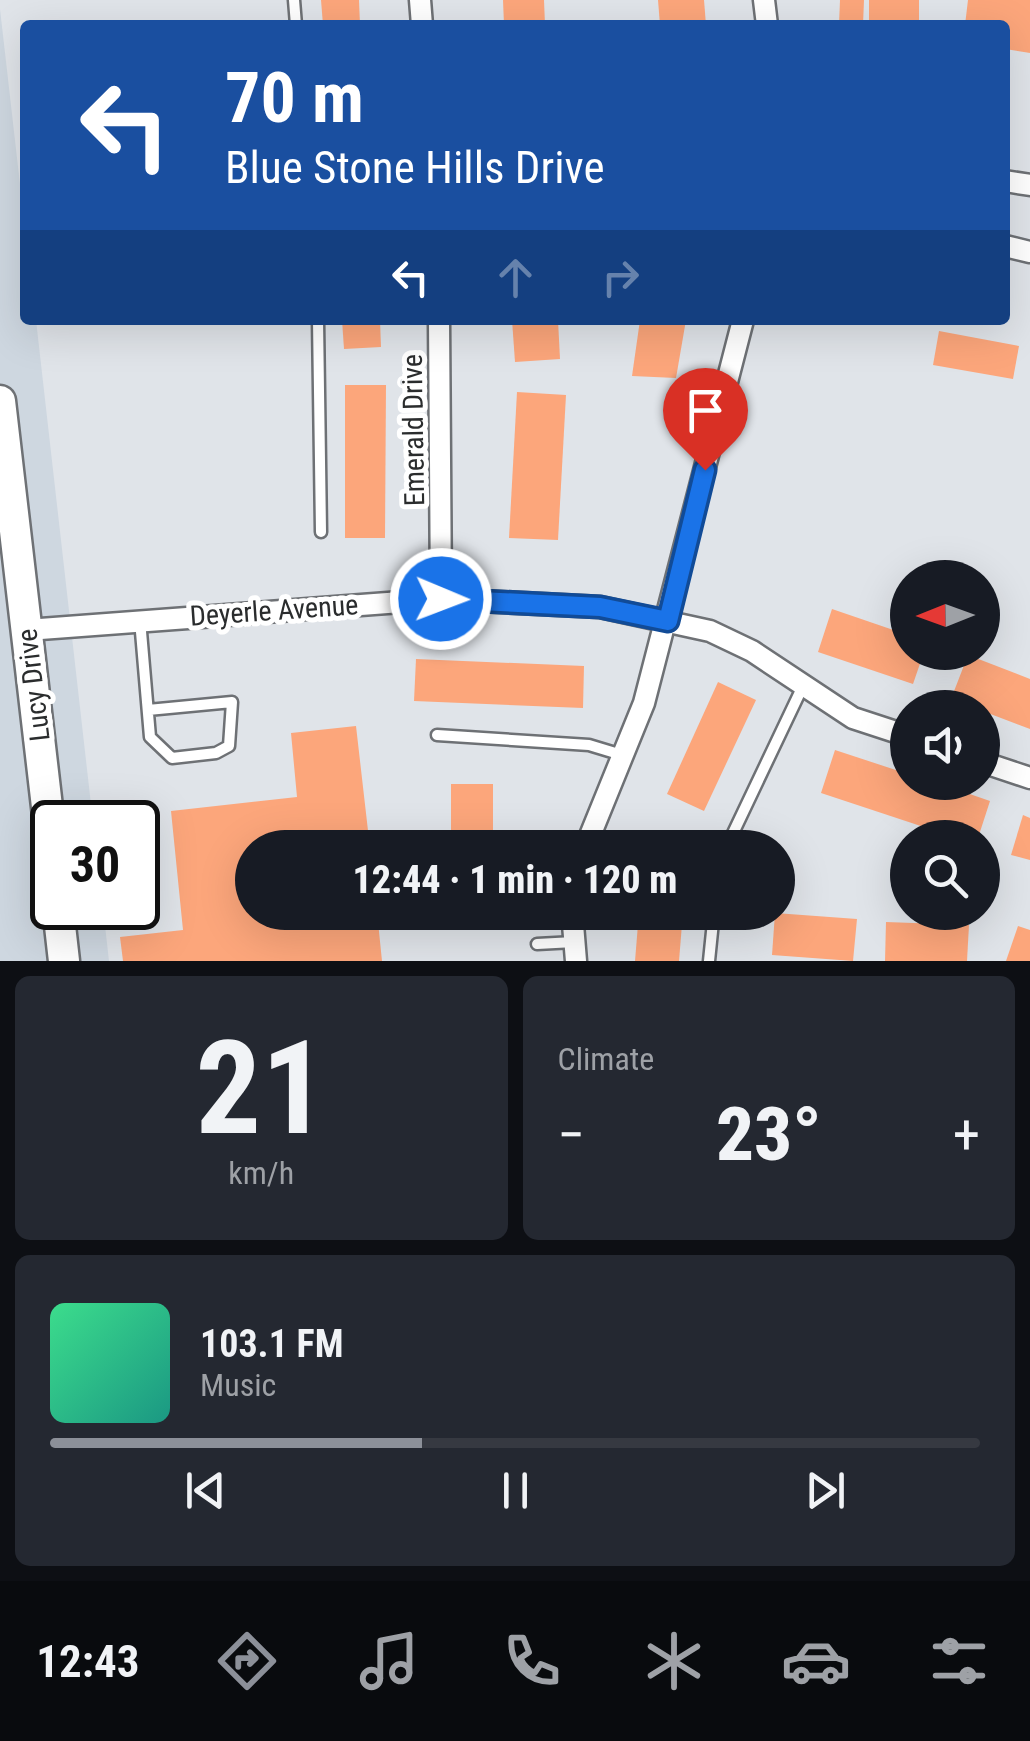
<!DOCTYPE html>
<html lang="en">
<head>
<meta charset="utf-8">
<style>
  :root { --surface:#171b24; --page:#242831; --text:#f1f3f6; --muted:#9ea1a6; --line:#363941; --accent:#8c9099 }
  body { margin:0; font-family:"Roboto Condensed",sans-serif; background:var(--page); color:var(--text); height:100vh; display:flex; flex-direction:column; font-size:38px; white-space:nowrap }
  * { box-sizing:border-box; margin:0 }
  p { font-size:32px; color:var(--muted) }
  .icon { flex:none; width:55px; height:55px; fill:none; stroke:currentColor; stroke-width:2; stroke-linecap:round; stroke-linejoin:round }
  .map { position:relative; height:961px; overflow:hidden }
  .panel { display:flex; flex-direction:column; gap:15px; padding:15px; background:#0d0f14; flex:1 }
  .panel>* { flex:none }
  .banner { position:absolute; left:20px; top:20px; width:990px; height:305px; border-radius:10px; box-shadow:0 10px 40px #0002; background:#1a4fa0; color:#fff; overflow:hidden }
  .needle { width:65px; rotate:269deg }
  .controls { position:absolute; left:890px; top:560px; display:grid; gap:20px }
  .controls a { display:grid; place-items:center; width:110px; height:110px; border-radius:50%; background:var(--surface); box-shadow:0 10px 40px #0002; font-size:50px }
  .speed { position:absolute; left:30px; top:800px; display:flex; gap:20px; font-size:50px; font-weight:700; text-align:center }
  .speed>* { display:grid; place-content:center; width:130px; height:130px; border-radius:50%; background:var(--surface); box-shadow:0 10px 40px #0002; line-height:1 }
  .speed .limit { border:5px solid #111; border-radius:15px; background:#fff; color:#111 }
  .pin { position:absolute; display:grid; place-items:center; width:85px; height:85px; color:#fff; margin:-102px -42px; border-radius:50% 50% 50% 0; rotate:-45deg; box-shadow:0 0 10px #0007 }
  .pin .icon { rotate:45deg }
  .me { position:absolute; width:110px; margin:-55px; rotate:91deg; stroke-linejoin:round; filter:drop-shadow(0 0 8px #0008) }
  .turn { display:flex; align-items:center; gap:35px; height:210px; padding:0 40px; font-size:45px }
  .turn .icon { width:130px; height:130px; stroke-width:2.5 }
  .turn b { display:block; font-size:70px; line-height:85px }
  .lanes { display:flex; align-items:center; height:95px; padding:0 40px; background:#0003; justify-content:center; gap:50px; direction:ltr }
  .lanes .off { opacity:.35 }
  .big { font-size:75px; font-weight:800; line-height:1.1 }
  .panel .widget { flex:1; display:flex; flex-direction:column; justify-content:center; gap:15px; min-width:0; padding:0 35px; border-radius:15px; background:var(--page) }
  .panel .dial { align-items:center; gap:0 }
  .dial b { font-size:130px; line-height:1 }
  .song { display:flex; align-items:center; gap:30px }
  .cover { width:120px; height:120px; border-radius:15px; background:linear-gradient(135deg,hsl(150 70% 55%),hsl(170 70% 35%)) }
  .played { height:10px; border-radius:5px; background:linear-gradient(90deg,var(--accent) 40%,var(--line) 40%) }
  .keys { display:flex; justify-content:space-around; direction:ltr }
  .heat { display:flex; justify-content:space-between; align-items:center; font-size:55px; direction:ltr }
  .panel .tiles { flex:1; display:grid; gap:15px; grid-template-columns:1fr 1fr }
  .widget:last-child { grid-column:span 2 }
  .trip { position:absolute; left:235px; top:830px; width:560px; height:100px; border-radius:50px; background:var(--surface); box-shadow:0 10px 40px #0002; font-weight:800; line-height:100px; text-align:center }
  .tab-bar { display:flex; height:160px; justify-content:space-around; align-items:center; background:#090b0e; color:var(--muted) }
  .tab-bar .icon { width:70px; height:70px }
  .tab-bar .on { color:var(--accent) }
  .tab-bar b { font-size:45px; color:var(--text) }
  .map>svg:first-child { display:block }
  .built { fill:#ced7e0 }
  .building { fill:#fca67b }
  .lines { fill:none; stroke-linecap:round; stroke-linejoin:round }
  .lane-casing { stroke:#6e7175; stroke-width:15 }
  .street-casing { stroke:#6e7175; stroke-width:25 }
  .secondary-casing { stroke:#6e7175; stroke-width:35 }
  .lane { stroke:#fff; stroke-width:10 }
  .street { stroke:#fff; stroke-width:20 }
  .secondary { stroke:#fff; stroke-width:30 }
  .route-casing { stroke:#114b97; stroke-width:25 }
  .route { stroke:#1a73e8; stroke-width:18 }
  .labels { text-anchor:middle; stroke-width:10; stroke-linejoin:round; paint-order:stroke }
  .street-label { font-size:28px; fill:#2a2c2d; stroke:#fff }
</style>
</head>
<body>
<div class="map">
<svg width="1030" height="961" viewBox="0 0 1030 961">
  <rect width="100%" height="100%" fill="#e0e4e9"/>
  <path class="built" d="M0,9L25,228V320H36L93,822H52V908H103L109,961H0Z"/>
  <g class="building">
    <path d="M321,0H359L360,25H323Z"/>
    <path d="M503,0H544L545,25H504Z"/>
    <path d="M658,0H704L706,25H660Z"/>
    <path d="M840,0H864L863,25H839Z"/>
    <rect x="869" y="0" width="50" height="25"/>
    <path d="M968,0H1030V53L1005,49V25H965Z"/>
    <path d="M342,320H380L381,347L344,349Z"/>
    <path d="M512,320H558L560,359L515,362Z"/>
    <path d="M640,320H686L676,378L632,376Z"/>
    <path d="M939,331L1019,346L1013,379L933,365Z"/>
    <path d="M345,385H386L385,538H345Z"/>
    <path d="M517,392L566,395L558,540L509,538Z"/>
    <path d="M832,609L908,635V652H924L913,684L818,652Z"/>
    <path d="M968,655L1030,679V729L951,699Z"/>
    <path d="M416,659L584,666L583,708L414,701Z"/>
    <path d="M718,682L756,700L704,811L667,794Z"/>
    <path d="M356,726L370,848H252V912H377L382,961H123L120,937L183,930L171,811L297,797L291,733Z"/>
    <path d="M835,750L908,774V782H935L990,801L978,838H957L821,793Z"/>
    <rect x="451" y="784" width="42" height="64"/>
    <path d="M1023,815L1030,818V860L1011,855Z"/>
    <rect x="451" y="912" width="41" height="13"/>
    <path d="M639,912H683L679,961H635Z"/>
    <path d="M775,913L857,919L853,961L772,955Z"/>
    <path d="M886,922L969,925L967,961H885Z"/>
    <path d="M1018,926L1030,930V961H1006Z"/>
  </g>
  <g class="lines">
    <defs>
      <g id="lane">
        <path d="M294,0L296,25"/>
        <path d="M318,320L321,532"/>
        <path d="M140,620L150,737L172,758L216,753L229,746L232,702L148,710"/>
        <path d="M437,735L589,745L622,755"/>
        <path d="M726,848L802,688"/>
        <path d="M537,944L574,942"/>
        <path d="M709,961L714,912"/>
      </g>
      <g id="street">
        <path d="M420,0L422,25"/>
        <path d="M764,0L767,25"/>
        <path d="M1005,181L1030,185"/>
        <path d="M1005,246L1030,252"/>
        <path d="M439,320L441,599"/>
        <path d="M27,630L441,599L600,607L710,631L752,651L853,718L908,736"/>
        <path d="M982,762L1030,778"/>
        <path d="M585,848L644,703L743,320"/>
        <path d="M572,912L576,961"/>
      </g>
      <g id="secondary">
        <path d="M0,401L52,850"/>
        <path d="M58,908L64,961"/>
      </g>
    </defs>
    <use href="#lane" class="lane-casing"/>
    <use href="#street" class="street-casing"/>
    <use href="#secondary" class="secondary-casing"/>
    <use href="#lane" class="lane"/>
    <use href="#street" class="street"/>
    <use href="#secondary" class="secondary"/>
  </g>
  <g class="lines">
    <defs>
      <path id="route" d="M441,599L600,607L668,621L705,470"/>
    </defs>
    <use href="#route" class="route-casing"/>
    <use href="#route" class="route"/>
  </g>
  <g class="labels">
    <g class="street-label">
      <text transform="translate(413 430) rotate(-91)" y="10">Emerald Drive</text>
      <text transform="translate(274 610) rotate(-4)" y="10">Deyerle Avenue</text>
      <text transform="translate(33 685) rotate(-97)" y="10">Lucy Drive</text>
    </g>
  </g>
</svg>
<div class="controls">
<a><svg class="needle" viewBox="-14 -14 28 28"><path d="M0-13l5 13h-10z" fill="#e53935"/><path d="M0 13l5-13h-10z" fill="#9ea1a6"/></svg></a>
<a><svg class="icon" aria-label="sound" viewBox="0 0 24 24"><path d="M4 9h4l5-4v14l-5-4H4zM17 9q2 3 0 6"/></svg></a>
<a><svg class="icon" aria-label="search" viewBox="0 0 24 24"><circle cx="10" cy="10" r="6"/><path d="M15 15l6 6"/></svg></a>
</div>
<div class="speed"><div class="limit">30</div></div>
<div class="pin" style="left:705px;top:470px;background:#d93025"><svg class="icon" aria-label="arrive" viewBox="0 0 24 24"><path d="M6 21V4h12l-3 4 3 4H6"/></svg></div>
<svg class="me" style="left:441px;top:599px" viewBox="-20 -20 40 40"><circle r="17" fill="#1a73e8" stroke="#fff" stroke-width="3"/><path d="M0-11L8 9 0 5-8 9z" fill="#fff"/></svg>
<div class="trip">12:44 · 1 min · 120 m</div>
<div class="banner">
<div class="turn"><svg class="icon" aria-label="left" viewBox="0 0 24 24"><path d="M17 20v-9H6M10 6l-5 5 5 5"/></svg><div><b>70 m</b>Blue Stone Hills Drive</div></div>
<div class="lanes"><svg class="icon" aria-label="left" viewBox="0 0 24 24"><path d="M17 20v-9H6M10 6l-5 5 5 5"/></svg><svg class="icon off" aria-label="ahead" viewBox="0 0 24 24"><path d="M12 20V5M6 11l6-6 6 6"/></svg><svg class="icon off" aria-label="right" viewBox="0 0 24 24"><path d="M7 20v-9h11M14 6l5 5-5 5"/></svg></div>
</div>
</div>
<section class="panel">
<div class="tiles">
<div class="widget dial"><b>21</b><p>km/h</p></div>
<div class="widget"><p>Climate</p>
<div class="heat"><a>−</a><b class="big">23°</b><a>+</a></div>
</div>
<div class="widget">
<div class="song"><i class="cover"></i><div><b>103.1 FM</b><p>Music</p></div></div>
<div class="played"></div>
<div class="keys"><svg class="icon" aria-label="previous" viewBox="0 0 24 24"><path d="M18 5L8 12l10 7zM5 5v14"/></svg><svg class="icon" aria-label="pause" viewBox="0 0 24 24"><path d="M8 5v14M16 5v14"/></svg><svg class="icon" aria-label="next" viewBox="0 0 24 24"><path d="M6 5l10 7-10 7zM19 5v14"/></svg></div>
</div>
</div>
</section>
<nav class="tab-bar">
<b>12:43</b>
<svg class="icon on" aria-label="directions" viewBox="0 0 24 24"><path d="M12 3l9 9-9 9-9-9zM9 14v-3h6M13 9l2 2-2 2"/></svg>
<svg class="icon" aria-label="music" viewBox="0 0 24 24"><path d="M9 18V5l10-2v13"/><circle cx="6" cy="18" r="3"/><circle cx="16" cy="16" r="3"/></svg>
<svg class="icon" aria-label="phone" viewBox="0 0 24 24"><path d="M5 4h4l2 5-3 2q2 4 5 5l2-3 5 2v4C11 20 4 13 5 4z"/></svg>
<svg class="icon" aria-label="climate" viewBox="0 0 24 24"><path d="M12 3v18M4 7l16 10M4 17L20 7"/></svg>
<svg class="icon" aria-label="car" viewBox="0 0 24 24"><path d="M5 17H2v-5l4-1 3-4h7l3 4 3 1v5h-3M9 17h6M6 11h13"/><circle cx="7" cy="17" r="2"/><circle cx="17" cy="17" r="2"/></svg>
<svg class="icon" aria-label="filters" viewBox="0 0 24 24"><path d="M4 7h16M4 17h16"/><circle cx="9" cy="7" r="2"/><circle cx="15" cy="17" r="2"/></svg>
</nav>
</body>
</html>
